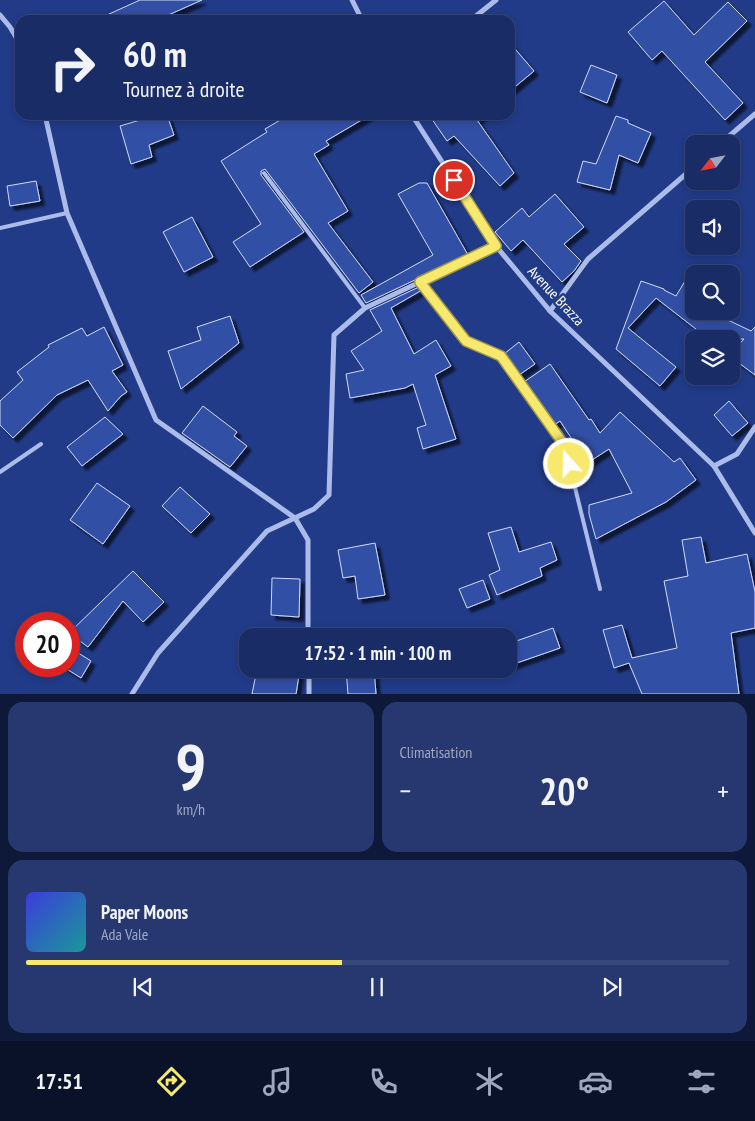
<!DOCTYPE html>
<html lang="fr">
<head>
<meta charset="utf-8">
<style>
  :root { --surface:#192c66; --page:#26386f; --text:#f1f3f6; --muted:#9fa7bf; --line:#37487a; --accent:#f7e96d }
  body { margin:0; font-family:"PT Sans Narrow",sans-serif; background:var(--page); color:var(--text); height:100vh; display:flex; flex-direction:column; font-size:19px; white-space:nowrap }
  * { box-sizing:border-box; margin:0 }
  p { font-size:16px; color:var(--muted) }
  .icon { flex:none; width:28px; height:28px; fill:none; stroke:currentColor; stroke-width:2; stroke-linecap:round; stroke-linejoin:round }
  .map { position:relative; height:694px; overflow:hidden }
  .panel { display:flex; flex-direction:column; gap:8px; padding:8px; background:#0e1838; flex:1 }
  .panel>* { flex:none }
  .hud { position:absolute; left:15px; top:15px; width:500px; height:105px; border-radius:15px; box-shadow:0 2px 8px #0003,0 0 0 1px var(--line); background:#192c66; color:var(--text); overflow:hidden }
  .needle { width:32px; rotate:238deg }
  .fabs { position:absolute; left:685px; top:135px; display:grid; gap:10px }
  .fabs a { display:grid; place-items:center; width:55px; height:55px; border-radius:10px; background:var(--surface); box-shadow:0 2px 8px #0003,0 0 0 1px var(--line); font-size:25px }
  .speed { position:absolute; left:15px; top:612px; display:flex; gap:10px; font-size:25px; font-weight:700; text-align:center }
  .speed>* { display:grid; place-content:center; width:65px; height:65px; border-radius:50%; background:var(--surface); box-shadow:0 2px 8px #0003,0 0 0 1px var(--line); line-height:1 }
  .speed .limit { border:8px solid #d22; background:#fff; color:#111 }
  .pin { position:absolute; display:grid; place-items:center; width:42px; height:42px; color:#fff; margin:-21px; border:2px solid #fff; border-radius:50%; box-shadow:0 1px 5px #0007 }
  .me { position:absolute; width:55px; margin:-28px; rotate:340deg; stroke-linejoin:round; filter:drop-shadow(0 0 4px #0008) }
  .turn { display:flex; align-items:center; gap:18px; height:105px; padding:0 25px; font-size:22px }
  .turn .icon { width:65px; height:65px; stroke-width:2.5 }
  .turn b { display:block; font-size:35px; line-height:42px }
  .big { font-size:38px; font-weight:700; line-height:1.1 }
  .panel .widget { flex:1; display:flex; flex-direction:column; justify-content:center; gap:8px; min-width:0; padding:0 18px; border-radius:15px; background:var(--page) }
  .panel .dial { align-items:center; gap:0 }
  .dial b { font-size:65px; line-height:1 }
  .song { display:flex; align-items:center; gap:15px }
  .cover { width:60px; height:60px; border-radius:8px; background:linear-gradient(135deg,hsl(240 70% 55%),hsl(180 70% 35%)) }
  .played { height:5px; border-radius:2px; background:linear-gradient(90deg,var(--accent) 45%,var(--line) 45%) }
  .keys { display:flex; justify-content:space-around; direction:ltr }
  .heat { display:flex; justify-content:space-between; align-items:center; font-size:28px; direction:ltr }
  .panel .tiles { flex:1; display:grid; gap:8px; grid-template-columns:1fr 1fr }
  .widget:last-child { grid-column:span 2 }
  .trip { position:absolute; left:239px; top:628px; width:278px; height:50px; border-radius:15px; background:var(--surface); box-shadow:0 2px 8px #0003,0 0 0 1px var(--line); font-weight:700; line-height:50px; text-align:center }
  .tab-bar { display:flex; height:80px; justify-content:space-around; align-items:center; background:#0a1229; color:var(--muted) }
  .tab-bar .icon { width:35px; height:35px }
  .tab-bar .selected { color:var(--accent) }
  .tab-bar b { font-size:22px; color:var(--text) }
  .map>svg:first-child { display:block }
  .building { fill:#314fa6; stroke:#d1dbf8; filter:url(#shadow) }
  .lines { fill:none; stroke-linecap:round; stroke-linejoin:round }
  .lane { stroke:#acbcea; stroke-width:4 }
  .street { stroke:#acbcea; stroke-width:5 }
  .route-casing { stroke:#a19747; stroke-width:12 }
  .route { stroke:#f7e96d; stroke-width:9 }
  .labels { text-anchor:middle; stroke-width:5; stroke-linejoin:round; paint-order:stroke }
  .street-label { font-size:15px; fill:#fff; stroke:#213b88 }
</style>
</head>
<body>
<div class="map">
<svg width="755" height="694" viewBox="0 0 755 694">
  <defs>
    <filter id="shadow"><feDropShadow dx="4.5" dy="4.5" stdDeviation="1" flood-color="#0009"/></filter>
  </defs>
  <rect width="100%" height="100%" fill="#213b88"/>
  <g class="building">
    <path d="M140,0H202L157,20H96Z"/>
    <path d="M664,1L694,35L728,2L747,21L705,62L743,103L725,120L662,51L652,60L628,32Z"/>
    <path d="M510,43L534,71L510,91Z"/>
    <path d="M591,65L617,75L607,103L580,92Z"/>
    <path d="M157,115H167L174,135L149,145L152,157L131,164L120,126Z"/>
    <path d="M289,115H370L326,141L329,145L314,154L348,211L328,223L373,282L359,293L265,169L261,171V175L304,232L250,267L233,242L261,224L221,161L267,132L265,129Z"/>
    <path d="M429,115H484L477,120L514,173L500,186L454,136L447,141Z"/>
    <path d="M616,116L628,120V123L651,133L638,163L619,155L610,190L577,182L583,161L596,164Z"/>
    <path d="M36,181L40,201L10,206L7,186Z"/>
    <path d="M419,183H427L468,255L366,303L361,295L433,255L398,194Z"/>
    <path d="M555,194L584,227L564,244L581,261L574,271L562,282L523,240L511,251L495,232L522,208L529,217Z"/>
    <path d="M192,217L213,257L184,272L163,232Z"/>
    <path d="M694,266V311H709L751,331L755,327V375L731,357V353L744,339H717L701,333L656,298L628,328L676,367L660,386L616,349L641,281L664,289V290L676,296Z"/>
    <path d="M419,287L422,290L391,308L414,354L436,340L451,366L435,375L456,439L423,449L417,428L426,425L413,384L405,388L350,398L346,374L364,370L351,351L382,331L370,310Z"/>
    <path d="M230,316L239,343L181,389L168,351L201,340L197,327Z"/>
    <path d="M104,327L123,365L112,371L127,392L121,396L108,411L88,380L57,395L13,438L0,425V401L23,380L17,372L49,347L48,345L82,328L87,336Z"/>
    <path d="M519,342L535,364L519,375L504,354Z"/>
    <path d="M550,364L589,420L591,419L600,433L620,412L674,462L680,458L696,480L666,502L596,539L589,514V505L632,493L609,449L575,471L572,461L581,453L560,421L554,425L524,382Z"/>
    <path d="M729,401L748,423L732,436L714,415Z"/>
    <path d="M203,406L237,432L234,436L247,446L230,467L182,433Z"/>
    <path d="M105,417L123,434L82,466L67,447Z"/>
    <path d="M97,483L130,506L103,544L70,520Z"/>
    <path d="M180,487L210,514L191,533L162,506Z"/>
    <path d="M511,527L519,552L551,542L557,560L540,568L542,576L497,595L489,575L500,570L488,533Z"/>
    <path d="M701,537L706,563L747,554L755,592V628L731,633L739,694H642L629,663L614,668L603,630L622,625L632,658L677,648L664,581L688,576L682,540Z"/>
    <path d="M375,543L385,595L358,599L355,576L343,578L338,550Z"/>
    <path d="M133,571L164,602L143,622L123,601L88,647L69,633Z"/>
    <path d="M272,578L300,579L299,617L271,615Z"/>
    <path d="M483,580L490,599L467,608L459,589Z"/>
    <path d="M553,628L560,648L508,666V644Z"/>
    <path d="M72,649L91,661L81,678L62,666H69V655Z"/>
    <path d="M257,669H300L296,694H252Z"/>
    <path d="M346,669H374L376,694H348Z"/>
  </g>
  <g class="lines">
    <g class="lane">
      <path d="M264,173L365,308"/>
      <path d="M0,228L67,213"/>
      <path d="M420,282L467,341L501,356L565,447L600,589"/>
      <path d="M0,472L41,444"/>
    </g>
    <g class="street">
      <path d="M352,0L362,20"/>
      <path d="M0,15L10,27L20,44"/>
      <path d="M471,20L496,0"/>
      <path d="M45,115L67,213L156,420L295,518L308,540V636"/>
      <path d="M412,115L496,246L550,311L714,466L755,533"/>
      <path d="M720,144L755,114"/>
      <path d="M550,311L588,259L694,167"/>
      <path d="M714,466L737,454L755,427"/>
      <path d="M309,669V694"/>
      <path d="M132,694L158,653L267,531L314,509L329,495L334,335L365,308L496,246"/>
    </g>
  </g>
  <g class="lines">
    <defs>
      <path id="route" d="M454,180L496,246L420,282L466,341L501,356L565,446L569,464"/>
    </defs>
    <use href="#route" class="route-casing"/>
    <use href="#route" class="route"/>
  </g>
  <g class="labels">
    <g class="street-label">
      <text transform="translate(556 296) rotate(47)" y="5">Avenue Brazza</text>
    </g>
  </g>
</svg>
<div class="fabs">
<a><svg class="needle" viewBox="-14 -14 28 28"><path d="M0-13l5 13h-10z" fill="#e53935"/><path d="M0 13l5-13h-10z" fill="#9fa7bf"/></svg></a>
<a><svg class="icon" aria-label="sound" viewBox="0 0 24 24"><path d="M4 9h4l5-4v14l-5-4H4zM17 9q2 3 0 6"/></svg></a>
<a><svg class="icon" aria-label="search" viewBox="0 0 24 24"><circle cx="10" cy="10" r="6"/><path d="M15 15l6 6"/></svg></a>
<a><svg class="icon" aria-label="layers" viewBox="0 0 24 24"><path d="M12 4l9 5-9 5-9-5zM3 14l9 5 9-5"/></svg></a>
</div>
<div class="speed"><div class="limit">20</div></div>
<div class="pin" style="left:454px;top:180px;background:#d93025"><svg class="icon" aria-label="arrive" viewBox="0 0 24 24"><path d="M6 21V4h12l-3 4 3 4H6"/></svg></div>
<svg class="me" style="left:569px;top:464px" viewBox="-20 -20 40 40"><circle r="17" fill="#f7e96d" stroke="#fff" stroke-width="3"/><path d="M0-11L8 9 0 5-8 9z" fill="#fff"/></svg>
<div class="trip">17:52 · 1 min · 100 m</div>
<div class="hud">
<div class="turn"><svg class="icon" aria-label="right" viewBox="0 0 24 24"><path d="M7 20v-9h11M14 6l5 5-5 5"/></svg><div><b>60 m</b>Tournez à droite</div></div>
</div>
</div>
<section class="panel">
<div class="tiles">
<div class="widget dial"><b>9</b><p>km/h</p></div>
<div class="widget"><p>Climatisation</p>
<div class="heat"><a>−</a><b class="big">20°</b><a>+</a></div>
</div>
<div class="widget">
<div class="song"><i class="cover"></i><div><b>Paper Moons</b><p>Ada Vale</p></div></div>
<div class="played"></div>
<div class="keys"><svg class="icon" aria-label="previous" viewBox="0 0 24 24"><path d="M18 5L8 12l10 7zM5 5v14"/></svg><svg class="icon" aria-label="pause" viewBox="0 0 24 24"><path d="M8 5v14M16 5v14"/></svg><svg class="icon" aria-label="next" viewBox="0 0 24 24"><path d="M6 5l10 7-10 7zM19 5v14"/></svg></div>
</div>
</div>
</section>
<nav class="tab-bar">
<b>17:51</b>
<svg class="icon selected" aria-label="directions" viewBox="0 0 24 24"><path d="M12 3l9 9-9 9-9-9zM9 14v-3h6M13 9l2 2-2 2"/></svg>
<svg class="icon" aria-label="music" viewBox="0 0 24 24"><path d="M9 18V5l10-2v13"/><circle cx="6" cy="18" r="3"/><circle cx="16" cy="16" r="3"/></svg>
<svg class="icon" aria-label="phone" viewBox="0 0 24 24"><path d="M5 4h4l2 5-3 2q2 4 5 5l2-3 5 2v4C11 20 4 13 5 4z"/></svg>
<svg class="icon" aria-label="climate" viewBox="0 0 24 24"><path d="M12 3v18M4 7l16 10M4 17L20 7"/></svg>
<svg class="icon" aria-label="car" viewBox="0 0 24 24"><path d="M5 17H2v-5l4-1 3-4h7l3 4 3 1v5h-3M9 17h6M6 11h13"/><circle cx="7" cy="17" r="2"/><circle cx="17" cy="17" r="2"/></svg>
<svg class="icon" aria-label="filters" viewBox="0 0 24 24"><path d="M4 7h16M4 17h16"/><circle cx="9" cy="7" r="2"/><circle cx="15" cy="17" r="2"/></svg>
</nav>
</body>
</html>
